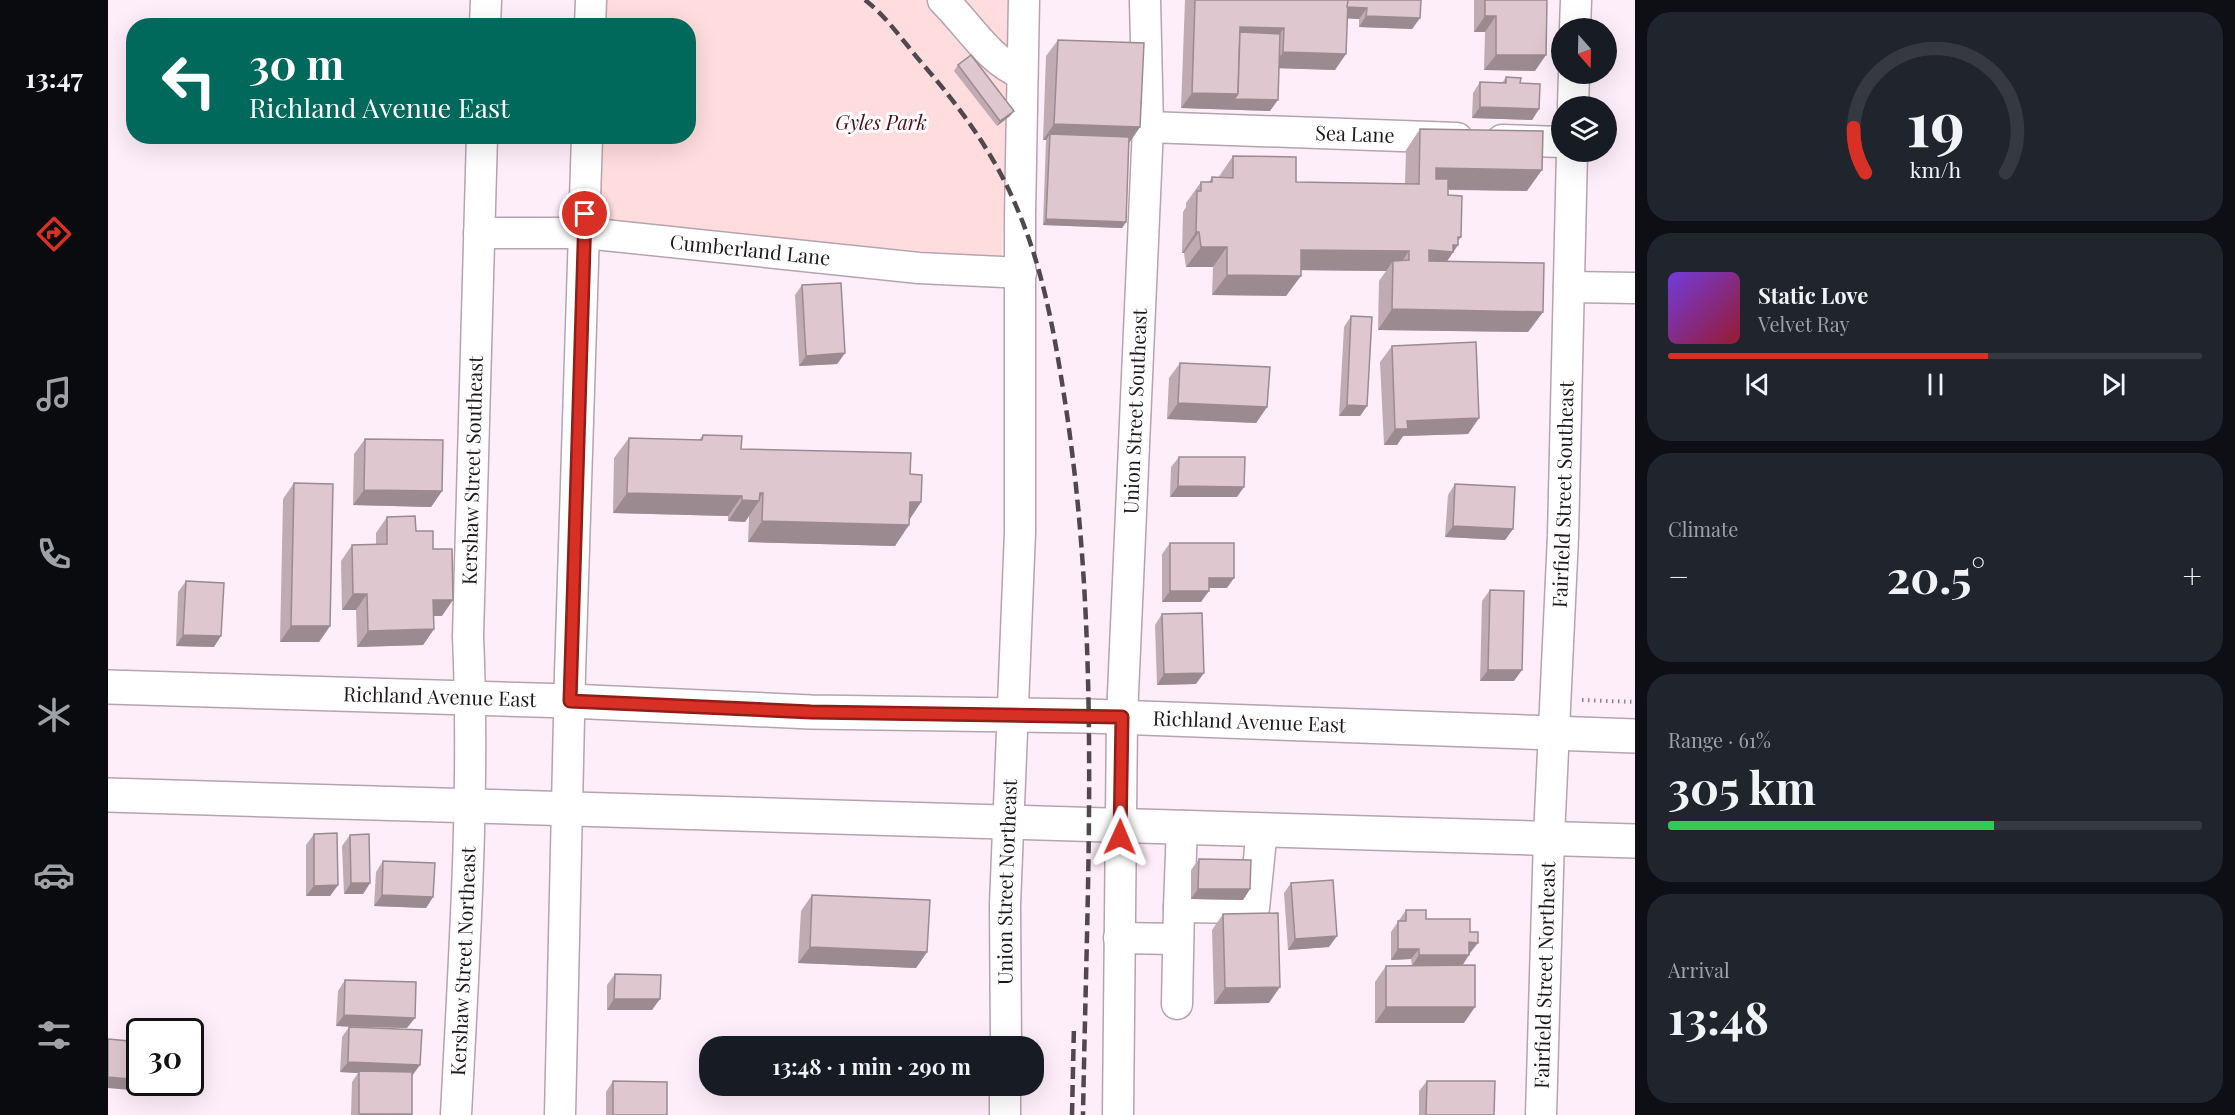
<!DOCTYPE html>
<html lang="en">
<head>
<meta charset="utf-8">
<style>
  :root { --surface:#171b24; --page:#20242c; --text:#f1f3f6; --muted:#9ea1a6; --line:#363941; --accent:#d93025 }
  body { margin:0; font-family:"Playfair Display",serif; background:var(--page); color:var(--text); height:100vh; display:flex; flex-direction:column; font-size:22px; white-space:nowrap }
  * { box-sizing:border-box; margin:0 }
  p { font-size:20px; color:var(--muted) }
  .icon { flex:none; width:33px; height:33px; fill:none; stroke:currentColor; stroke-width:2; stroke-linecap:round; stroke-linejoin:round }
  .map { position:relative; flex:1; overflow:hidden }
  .panel { display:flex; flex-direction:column; gap:12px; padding:12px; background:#0d0f14; width:600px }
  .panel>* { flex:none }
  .top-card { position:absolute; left:18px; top:18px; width:570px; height:126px; border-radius:24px; box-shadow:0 6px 24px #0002; background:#00695c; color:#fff; overflow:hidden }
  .needle { width:39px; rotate:160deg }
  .fabs { position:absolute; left:1443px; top:18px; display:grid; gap:12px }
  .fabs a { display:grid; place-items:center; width:66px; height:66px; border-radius:50%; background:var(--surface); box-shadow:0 6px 24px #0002; font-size:30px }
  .speed { position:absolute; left:18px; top:1018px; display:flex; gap:12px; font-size:30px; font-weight:700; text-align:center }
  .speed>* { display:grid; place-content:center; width:78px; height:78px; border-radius:50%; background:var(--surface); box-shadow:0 6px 24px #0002; line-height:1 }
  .speed .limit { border:3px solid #111; border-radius:9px; background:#fff; color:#111 }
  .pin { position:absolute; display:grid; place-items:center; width:51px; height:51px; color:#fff; margin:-26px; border:3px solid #fff; border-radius:50%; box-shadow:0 2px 6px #0007 }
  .me { position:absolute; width:66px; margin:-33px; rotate:1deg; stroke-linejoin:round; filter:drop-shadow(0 0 4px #0008) }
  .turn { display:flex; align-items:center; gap:21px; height:126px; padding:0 24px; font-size:27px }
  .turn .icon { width:78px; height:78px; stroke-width:2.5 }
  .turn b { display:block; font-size:42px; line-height:51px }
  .big { font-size:45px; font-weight:700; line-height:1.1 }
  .panel .widget { flex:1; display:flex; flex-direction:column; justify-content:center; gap:9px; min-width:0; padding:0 21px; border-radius:24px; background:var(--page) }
  .panel .dial { align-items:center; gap:0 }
  .dial svg { height:156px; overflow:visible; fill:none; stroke:var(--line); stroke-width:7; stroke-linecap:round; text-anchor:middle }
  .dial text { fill:var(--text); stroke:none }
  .song { display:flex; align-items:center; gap:18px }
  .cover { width:72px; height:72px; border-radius:9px; background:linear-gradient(135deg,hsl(260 70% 55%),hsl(350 70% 35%)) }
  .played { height:6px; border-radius:3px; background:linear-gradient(90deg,var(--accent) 60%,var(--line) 60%) }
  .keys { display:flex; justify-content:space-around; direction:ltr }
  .heat { display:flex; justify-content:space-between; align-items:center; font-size:33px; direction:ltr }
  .charge { height:9px; border-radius:4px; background:linear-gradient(90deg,#34c759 61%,var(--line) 0) }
  .trip { position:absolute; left:591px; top:1036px; width:345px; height:60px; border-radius:24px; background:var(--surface); box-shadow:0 6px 24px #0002; font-weight:700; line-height:60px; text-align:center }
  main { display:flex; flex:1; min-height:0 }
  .tabs { display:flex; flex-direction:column; width:108px; justify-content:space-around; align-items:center; background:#090b0e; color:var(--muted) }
  .tabs .icon { width:42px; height:42px }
  .tabs .current { color:var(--accent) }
  .tabs b { font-size:27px; color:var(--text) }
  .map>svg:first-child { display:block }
  .green { fill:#ffdcdd }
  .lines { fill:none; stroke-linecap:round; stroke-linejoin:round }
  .minor-casing { stroke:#b6a3b0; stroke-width:33 }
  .major-casing { stroke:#b6a3b0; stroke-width:36 }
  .path { stroke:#8f848c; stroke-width:4; stroke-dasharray:1.5 4.5; stroke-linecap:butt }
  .minor { stroke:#fff; stroke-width:30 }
  .major { stroke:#fff; stroke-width:33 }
  .rail { stroke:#51484e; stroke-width:4.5; stroke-dasharray:12 6; stroke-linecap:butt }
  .wall { fill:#bfabb1 }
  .shaded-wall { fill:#9b8b90 }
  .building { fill:#dec7ce; stroke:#9b8b90; stroke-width:1.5 }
  .route-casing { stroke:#8d1f18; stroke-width:15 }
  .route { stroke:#d93025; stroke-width:10 }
  .labels { text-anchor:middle; stroke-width:6; stroke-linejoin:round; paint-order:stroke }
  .park-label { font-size:20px; font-style:italic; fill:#520d1a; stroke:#fff }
  .street-label { font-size:20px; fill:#1f191d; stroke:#fff }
</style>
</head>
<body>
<main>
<nav class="tabs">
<b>13:47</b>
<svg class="icon current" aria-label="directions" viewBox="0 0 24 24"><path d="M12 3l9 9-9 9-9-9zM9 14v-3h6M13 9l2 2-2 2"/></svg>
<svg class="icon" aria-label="music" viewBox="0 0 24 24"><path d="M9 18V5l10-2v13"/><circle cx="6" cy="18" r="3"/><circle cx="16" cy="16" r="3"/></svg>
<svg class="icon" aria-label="phone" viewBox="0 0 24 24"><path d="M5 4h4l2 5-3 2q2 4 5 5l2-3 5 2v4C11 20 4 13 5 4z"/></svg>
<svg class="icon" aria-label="climate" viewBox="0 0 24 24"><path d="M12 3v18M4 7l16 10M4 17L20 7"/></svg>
<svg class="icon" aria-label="car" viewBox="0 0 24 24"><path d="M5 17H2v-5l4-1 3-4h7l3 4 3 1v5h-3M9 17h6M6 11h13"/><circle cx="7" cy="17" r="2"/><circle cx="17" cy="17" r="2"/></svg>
<svg class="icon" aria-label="filters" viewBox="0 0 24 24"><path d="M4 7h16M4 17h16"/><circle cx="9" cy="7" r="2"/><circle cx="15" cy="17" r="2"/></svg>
</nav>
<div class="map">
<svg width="1527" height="1115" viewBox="0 0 1527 1115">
  <rect width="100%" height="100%" fill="#feeef9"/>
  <path class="green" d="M498,0H901L894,258L493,223L495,137L580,136V26L498,25Z"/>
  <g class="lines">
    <defs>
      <g id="minor">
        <path d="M835,0C862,26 879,59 914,74"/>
        <path d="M377,26L378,0"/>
        <path d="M482,26L483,0"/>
        <path d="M1467,28L1468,0"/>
        <path d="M1465,106L1466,74"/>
        <path id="s1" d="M1040,127L1349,138"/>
        <path d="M1394,140L1454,142"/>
        <path id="s2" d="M371,233H477L811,268L913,273"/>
        <path d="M1461,287L1527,288"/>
        <path d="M1074,826L1071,907L1146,908L1154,829"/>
        <path d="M1011,938L1070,939"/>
        <path d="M1069,1004L1071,907"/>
        <path id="s3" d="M898,1047L897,905L912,532V215L916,0"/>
        <path id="s4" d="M348,1115C356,956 367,796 360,636L374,136"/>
        <path d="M452,1115L462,674L479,136"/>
        <path d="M897,1115V1086"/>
        <path id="s5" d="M1010,1115L1014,717L1040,127L1037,0"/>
        <path id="s6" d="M1433,1115L1441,837L1455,536L1464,152"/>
      </g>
      <g id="major">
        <path id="s7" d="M0,687L461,701L703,712L979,716L1527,736"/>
        <path d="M0,795L1527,841"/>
      </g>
    </defs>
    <use href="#minor" class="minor-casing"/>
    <use href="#major" class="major-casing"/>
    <path class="path" d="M1474,700L1527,702"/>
    <use href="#minor" class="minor"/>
    <use href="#major" class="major"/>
    <g class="rail">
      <path d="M757,0C778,16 795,41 812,61C853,108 888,156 911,213C937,275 948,343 958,408C993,641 979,880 975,1115"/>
      <path d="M964,1115L966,1025"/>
    </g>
  </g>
  <g class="wall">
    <path d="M1077,0H1313L1312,18L1304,29L1251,27V19L1239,18L1227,70L1171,68L1162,111L1073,108Z"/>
    <path d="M1366,0H1439L1427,71L1376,70L1377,32H1366Z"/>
    <path d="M950,40L1032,127L1021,143L1018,222L1014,228L935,225L938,140H935L938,56Z"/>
    <path d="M850,65L902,116L889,126L846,71Z"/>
    <path d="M1398,77L1412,83L1431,109L1424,120L1364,118L1365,93L1372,82L1394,83Z"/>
    <path d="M1312,129L1419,191L1340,190V195L1350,242V245L1339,261L1435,312L1420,332L1270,330L1271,281L1278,271L1193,270L1178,296L1104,295L1105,267H1078L1076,253H1074L1075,212L1078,207V203L1093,182H1101L1104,177L1110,178L1125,156L1188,182L1297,184L1298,150Z"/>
    <path d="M694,285L737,353L729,364L691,366L687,295Z"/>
    <path d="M1243,316L1259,406L1252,416H1231L1236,327Z"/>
    <path d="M1284,346L1371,418L1360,434L1295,436L1289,445H1276L1272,362Z"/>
    <path d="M1072,363L1159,407L1148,423L1059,419L1061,378Z"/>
    <path d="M595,435L633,449L802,474L813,502L802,519L787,546L640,542L641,516L637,522L620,521V516L505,513L506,458L521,438L591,440Z"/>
    <path d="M257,439L334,491L323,507L245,505L246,454Z"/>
    <path d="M1071,457L1129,497H1062L1063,467Z"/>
    <path d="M186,483L222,626L211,642H172L175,499Z"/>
    <path d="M1347,484L1405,529L1397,540L1337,537L1340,495Z"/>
    <path d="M279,517L308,531L325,549L334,616H325L326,629L315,645L249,647L248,610H234L233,561L244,545L268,544V533Z"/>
    <path d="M1062,543L1119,588H1101L1093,602H1054V554Z"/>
    <path d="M78,581L106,647L68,646L70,592Z"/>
    <path d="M1382,590L1406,681H1372L1374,601Z"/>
    <path d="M1054,614L1088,684L1049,685L1047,625Z"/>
    <path d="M206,834L230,885L222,896H198V845Z"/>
    <path d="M242,835L262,883L255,894H236L234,846Z"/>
    <path d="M1091,859L1142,889L1135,900L1083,899V870Z"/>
    <path d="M275,861L325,897L318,908L266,906L268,872Z"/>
    <path d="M1183,883L1221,947L1180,950L1176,893Z"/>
    <path d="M704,895L819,952L808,968L690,963L693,911Z"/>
    <path d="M1298,910L1318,919L1362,953L1354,965L1356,1023H1267V982L1278,966H1304L1303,959L1283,960V932Z"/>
    <path d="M1115,914L1161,1003L1106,1004L1104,930Z"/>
    <path d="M507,974L544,1010H499V985Z"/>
    <path d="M237,980L299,1028L248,1027L304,1076V1115H243L244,1082L250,1073L232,1072L234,1037L241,1027L228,1026L230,991Z"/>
    <path d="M505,1081L559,1115H498V1092Z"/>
    <path d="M1319,1081L1386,1115H1311V1091Z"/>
  </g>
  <g class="shaded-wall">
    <path d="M1236,7L1259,8L1251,19L1228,18Z"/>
    <path d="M1258,16L1312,18L1304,29L1251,27Z"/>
    <path d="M1377,16H1388L1377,32H1366Z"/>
    <path d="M1132,27L1176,28L1165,44L1128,43Z"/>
    <path d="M1175,52L1238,54L1227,70L1164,68Z"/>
    <path d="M1388,55H1438L1427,71L1376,70Z"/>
    <path d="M1084,93L1130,94L1170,100L1162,111L1073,108Z"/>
    <path d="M1372,107L1431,109L1424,120L1364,118Z"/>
    <path d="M906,111L902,116L889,126L892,121Z"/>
    <path d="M946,124L1032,127L1021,143L942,134L938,140H935Z"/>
    <path d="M1328,168L1434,170L1419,191L1313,189Z"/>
    <path d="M938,219L1018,222L1014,228L935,225Z"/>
    <path d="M1088,232H1091L1076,253H1074Z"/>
    <path d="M1350,237H1353L1347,245H1350L1331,273L1306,270L1321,250Z"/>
    <path d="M1093,247H1119L1105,267H1078Z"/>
    <path d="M1193,250L1301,251L1287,271L1285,261L1278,271L1179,270Z"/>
    <path d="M1119,275L1193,276L1178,296L1104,295Z"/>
    <path d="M1284,309L1435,312L1420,332L1270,330Z"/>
    <path d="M737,353L729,364L691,366L698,356Z"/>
    <path d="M1070,403L1159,407L1148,423L1059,419Z"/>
    <path d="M1239,405L1259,406L1252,416H1231Z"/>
    <path d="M1371,418L1360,434L1295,436L1289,445H1276L1287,429L1299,421Z"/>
    <path d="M1070,486L1136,487L1129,497H1062Z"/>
    <path d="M256,490L334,491L323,507L245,505Z"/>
    <path d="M519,493L634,496L620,516L505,513Z"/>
    <path d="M652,493H655L649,501H651L637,522L620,521L634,500Z"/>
    <path d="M802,502H813L799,523Z"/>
    <path d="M654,521L801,525L787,546L640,542Z"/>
    <path d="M1345,526L1405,529L1397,540L1337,537Z"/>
    <path d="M1101,578H1126L1119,588H1093Z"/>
    <path d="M1062,591H1101L1093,602H1054Z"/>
    <path d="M245,594H259L248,610H234Z"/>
    <path d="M325,600H345L334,616H314Z"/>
    <path d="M183,626H222L211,642H172Z"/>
    <path d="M326,629L315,645L249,647L260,631Z"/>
    <path d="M75,635L113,636L106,647L68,646Z"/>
    <path d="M1380,670H1414L1406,681H1372Z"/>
    <path d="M1096,673L1088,684L1049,685L1056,674Z"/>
    <path d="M243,883H262L255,894H236Z"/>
    <path d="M230,885L222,896H198L206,886Z"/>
    <path d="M1090,889H1142L1135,900L1083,899Z"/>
    <path d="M274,895L325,897L318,908L266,906Z"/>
    <path d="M1229,936L1221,947L1180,950L1187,939Z"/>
    <path d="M1361,942L1370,943L1362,953H1354Z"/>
    <path d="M702,947L819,952L808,968L690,963Z"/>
    <path d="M1290,949H1311L1303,959L1283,960Z"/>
    <path d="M1311,955H1361L1354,966H1304Z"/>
    <path d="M1172,987L1161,1003L1106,1004L1117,988Z"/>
    <path d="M506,999H552L544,1010H499Z"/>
    <path d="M1278,1007H1367L1356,1023H1267Z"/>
    <path d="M236,1015L307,1018L299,1028L228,1026Z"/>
    <path d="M240,1062L312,1065L304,1076L251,1071L250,1073L232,1072Z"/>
    <path d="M0,1077L32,1080V1083H40L34,1091L0,1088Z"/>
    <path d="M251,1114H304L250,1115Z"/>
  </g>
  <g class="building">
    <path d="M1087,0H1240L1238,54L1175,52L1176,28L1132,27L1130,94L1084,93Z"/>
    <path d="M1240,0H1313L1312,18L1258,16L1259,8L1239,7Z"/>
    <path d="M1377,0H1439L1438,55H1388V16H1377Z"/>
    <path d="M1132,32L1172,34L1170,100L1126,99L1130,94Z"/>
    <path d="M950,40L1036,43L1032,127L946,124Z"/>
    <path d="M863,55L906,111L892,121L850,65Z"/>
    <path d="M1398,77L1413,78L1412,83L1432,84L1431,109L1372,107V82L1398,83Z"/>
    <path d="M1312,129L1435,131L1434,170L1328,168V179H1340V195L1354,196L1353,237H1350V245H1345V252L1321,250V261L1436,263L1435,312L1284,309L1285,261L1301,260V251L1193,250V276L1119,275V247H1093L1091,232H1088L1089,191H1093V182H1104V177L1125,178V156L1188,157V182L1311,184Z"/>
    <path d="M942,134L1021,137L1018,222L938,219Z"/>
    <path d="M733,283L737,353L698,356L694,285Z"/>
    <path d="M1243,316L1264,317L1259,406L1239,405Z"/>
    <path d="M1368,342L1371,418L1299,421L1300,429H1287L1284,346Z"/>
    <path d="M1072,363L1162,367L1159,407L1070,403Z"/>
    <path d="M595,435L634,436L633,449L803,453L802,474L814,475L813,502H802L801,525L654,521L655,493H652L651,501L634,500V496L519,493L521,438L594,440Z"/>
    <path d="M257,439L335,440L334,491L256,490Z"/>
    <path d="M1071,457H1137L1136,487L1070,486Z"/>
    <path d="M186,483L225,484L222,626H183Z"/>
    <path d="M1347,484L1407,487L1405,529L1345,526Z"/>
    <path d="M307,516L308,531H325V549H344L345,600H325L326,629L260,631L259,594H245L244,545L279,544V517Z"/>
    <path d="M1062,543H1126V578H1101V591H1062Z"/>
    <path d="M78,581L116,583L113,636L75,635Z"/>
    <path d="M1382,590L1416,591L1414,670H1380Z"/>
    <path d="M1094,613L1096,673L1056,674L1054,614Z"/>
    <path d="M229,833L230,885L206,886V834Z"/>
    <path d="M261,834L262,883H243L242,835Z"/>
    <path d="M1091,859L1143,860L1142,889H1090Z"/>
    <path d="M275,861L327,863L325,897L274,895Z"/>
    <path d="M1225,880L1229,936L1187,939L1183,883Z"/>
    <path d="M704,895L822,900L819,952L702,947Z"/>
    <path d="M1298,910H1318V919H1362V932H1370V943L1361,942V955H1311V949H1290V921H1298Z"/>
    <path d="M1170,913L1172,987L1117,988L1115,914Z"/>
    <path d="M1367,965V1007H1278V966Z"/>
    <path d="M507,974L553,975L552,999H506Z"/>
    <path d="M237,980L308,982L307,1018L236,1015Z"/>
    <path d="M241,1027L314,1030L312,1065L240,1062Z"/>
    <path d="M0,1039L32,1042V1080L0,1077Z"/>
    <path d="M251,1071L304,1072V1114H251Z"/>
    <path d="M505,1081L559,1082V1115H505Z"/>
    <path d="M1319,1081H1387L1386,1115H1318Z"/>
  </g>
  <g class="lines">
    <defs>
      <path id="route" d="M477,214L462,701L703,712L1014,717L1012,837"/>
    </defs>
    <use href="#route" class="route-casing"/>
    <use href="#route" class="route"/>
  </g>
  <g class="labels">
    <g class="park-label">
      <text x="773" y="130">Gyles Park</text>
    </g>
    <g class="street-label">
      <text dy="7" stroke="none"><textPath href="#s1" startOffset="207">Sea Lane</textPath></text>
      <text dy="7" stroke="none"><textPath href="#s2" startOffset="272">Cumberland Lane</textPath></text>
      <text dy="7" stroke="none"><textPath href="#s5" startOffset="704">Union Street Southeast</textPath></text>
      <text dy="7" stroke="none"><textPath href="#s4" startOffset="645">Kershaw Street Southeast</textPath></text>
      <text dy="7" stroke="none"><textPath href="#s6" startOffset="621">Fairfield Street Southeast</textPath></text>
      <text dy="7" stroke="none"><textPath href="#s7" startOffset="332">Richland Avenue East</textPath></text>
      <text dy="7" stroke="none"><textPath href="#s7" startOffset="1142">Richland Avenue East</textPath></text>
      <text dy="7" stroke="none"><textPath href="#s3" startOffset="165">Union Street Northeast</textPath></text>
      <text dy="7" stroke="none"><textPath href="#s4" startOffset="154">Kershaw Street Northeast</textPath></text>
      <text dy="7" stroke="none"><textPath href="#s6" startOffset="140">Fairfield Street Northeast</textPath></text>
    </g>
  </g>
</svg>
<div class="fabs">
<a><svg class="needle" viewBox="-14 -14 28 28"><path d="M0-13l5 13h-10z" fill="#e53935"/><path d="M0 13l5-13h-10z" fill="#9ea1a6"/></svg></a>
<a><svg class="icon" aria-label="layers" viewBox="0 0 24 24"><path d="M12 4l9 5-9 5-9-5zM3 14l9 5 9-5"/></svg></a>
</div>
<div class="speed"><div class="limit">30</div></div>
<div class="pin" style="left:477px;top:214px;background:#d93025"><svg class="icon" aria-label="arrive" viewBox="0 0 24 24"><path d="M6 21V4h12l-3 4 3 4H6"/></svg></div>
<svg class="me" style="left:1012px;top:837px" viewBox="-20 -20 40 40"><path d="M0-17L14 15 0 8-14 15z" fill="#d93025" stroke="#fff" stroke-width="4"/></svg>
<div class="trip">13:48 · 1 min · 290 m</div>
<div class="top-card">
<div class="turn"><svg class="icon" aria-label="left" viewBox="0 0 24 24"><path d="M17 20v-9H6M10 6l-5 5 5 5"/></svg><div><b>30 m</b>Richland Avenue East</div></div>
</div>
</div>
<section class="panel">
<div class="widget dial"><svg viewBox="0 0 100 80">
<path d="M14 69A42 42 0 1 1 86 69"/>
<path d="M14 69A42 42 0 0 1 8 46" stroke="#d93025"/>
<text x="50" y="56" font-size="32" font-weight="700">19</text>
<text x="50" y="72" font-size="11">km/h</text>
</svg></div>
<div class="widget">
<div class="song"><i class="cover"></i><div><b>Static Love</b><p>Velvet Ray</p></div></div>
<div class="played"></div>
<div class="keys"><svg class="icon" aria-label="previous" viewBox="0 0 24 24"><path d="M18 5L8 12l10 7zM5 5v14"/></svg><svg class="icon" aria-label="pause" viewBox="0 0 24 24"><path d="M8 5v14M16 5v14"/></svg><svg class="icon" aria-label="next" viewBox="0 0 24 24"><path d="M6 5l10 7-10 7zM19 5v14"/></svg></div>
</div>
<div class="widget"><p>Climate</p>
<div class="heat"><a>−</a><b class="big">20.5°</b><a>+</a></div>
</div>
<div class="widget"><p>Range · 61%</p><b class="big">305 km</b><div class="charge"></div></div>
<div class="widget"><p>Arrival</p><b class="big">13:48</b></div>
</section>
</main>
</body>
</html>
